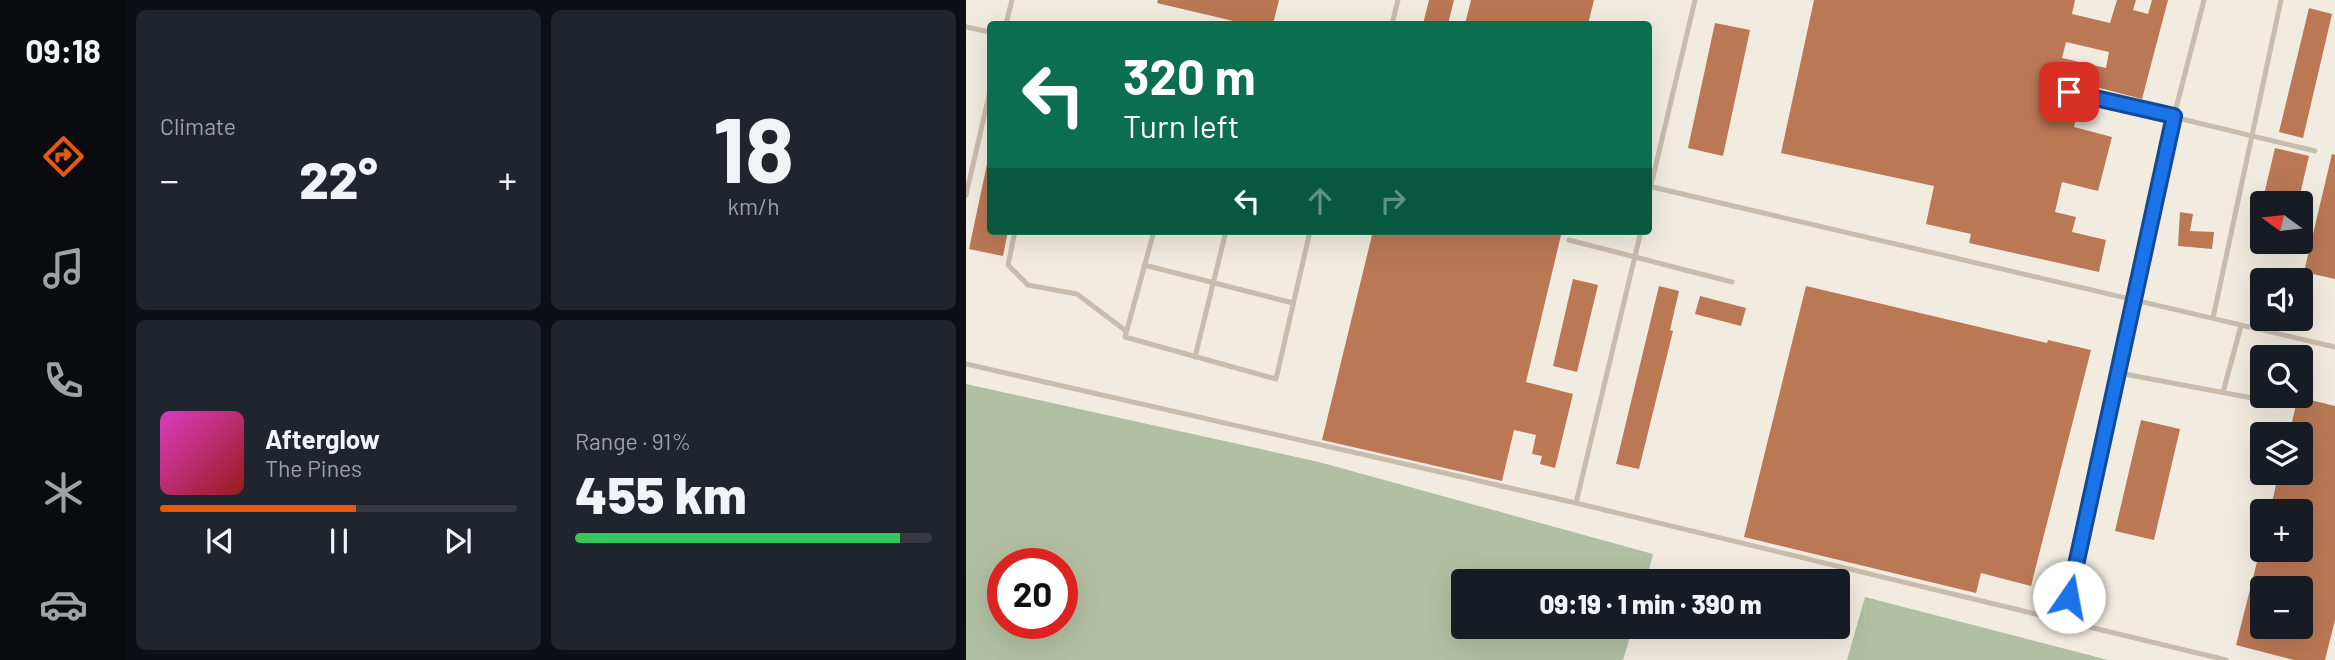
<!DOCTYPE html>
<html lang="en">
<head>
<meta charset="utf-8">
<style>
  :root { --surface:#171b24; --page:#20242c; --text:#f1f3f6; --muted:#9ea1a6; --line:#363941; --accent:#ea580c }
  body { margin:0; font-family:Barlow,sans-serif; background:var(--page); color:var(--text); height:100vh; display:flex; flex-direction:column; font-size:26px; white-space:nowrap }
  * { box-sizing:border-box; margin:0 }
  p { font-size:23px; color:var(--muted) }
  .icon { flex:none; width:38px; height:38px; fill:none; stroke:currentColor; stroke-width:2; stroke-linecap:round; stroke-linejoin:round }
  .map { position:relative; flex:1; overflow:hidden }
  .panel { display:flex; flex-direction:column; gap:10px; padding:10px; background:#0d0f14; width:840px }
  .panel>* { flex:none }
  .banner { position:absolute; left:21px; top:21px; width:665px; height:214px; border-radius:7px; box-shadow:0 7px 28px #0002; background:#0b6e4f; color:#fff; overflow:hidden }
  .needle { width:46px; rotate:285deg }
  .fabs { position:absolute; left:1284px; top:191px; display:grid; gap:14px }
  .fabs a { display:grid; place-items:center; width:63px; height:63px; border-radius:7px; background:var(--surface); box-shadow:0 7px 28px #0002; font-size:35px }
  .speed { position:absolute; left:21px; top:548px; display:flex; gap:14px; font-size:35px; font-weight:700; text-align:center }
  .speed>* { display:grid; place-content:center; width:91px; height:91px; border-radius:50%; background:var(--surface); box-shadow:0 7px 28px #0002; line-height:1 }
  .speed .limit { border:10px solid #d22; background:#fff; color:#111 }
  .pin { position:absolute; display:grid; place-items:center; width:60px; height:60px; color:#fff; margin:-30px; border-radius:14px; box-shadow:0 4px 10px #0006 }
  .me { position:absolute; width:77px; margin:-38px; rotate:12deg; stroke-linejoin:round; filter:drop-shadow(0 0 5px #0008) }
  .turn { display:flex; align-items:center; gap:24px; height:147px; padding:0 21px; font-size:32px }
  .turn .icon { width:91px; height:91px; stroke-width:2.5 }
  .turn b { display:block; font-size:49px; line-height:60px }
  .lanes { display:flex; align-items:center; height:66px; padding:0 21px; background:#0003; justify-content:center; gap:35px; direction:ltr }
  .lanes .off { opacity:.35 }
  .big { font-size:52px; font-weight:800; line-height:1.1 }
  .panel .tile { flex:1; display:flex; flex-direction:column; justify-content:center; gap:10px; min-width:0; padding:0 24px; border-radius:10px; background:var(--page) }
  .panel .dial { align-items:center; gap:0 }
  .dial b { font-size:91px; line-height:1 }
  .song { display:flex; align-items:center; gap:21px }
  .cover { width:84px; height:84px; border-radius:10px; background:linear-gradient(135deg,hsl(310 70% 55%),hsl(0 70% 35%)) }
  .played { height:7px; border-radius:4px; background:linear-gradient(90deg,var(--accent) 55%,var(--line) 55%) }
  .keys { display:flex; justify-content:space-around; direction:ltr }
  .heat { display:flex; justify-content:space-between; align-items:center; font-size:38px; direction:ltr }
  .charge { height:10px; border-radius:5px; background:linear-gradient(90deg,#34c759 91%,var(--line) 0) }
  .panel .tiles { flex:1; display:grid; gap:10px; grid-template-columns:repeat(2,1fr) }
  .trip { position:absolute; left:485px; top:569px; width:399px; height:70px; border-radius:7px; background:var(--surface); box-shadow:0 7px 28px #0002; font-weight:800; line-height:70px; text-align:center }
  main { display:flex; flex:1; min-height:0 }
  .menu { display:flex; flex-direction:column; width:126px; justify-content:space-around; align-items:center; background:#090b0e; color:var(--muted) }
  .menu .icon { width:49px; height:49px }
  .menu .active { color:var(--accent) }
  .menu b { font-size:32px; color:var(--text) }
  .map>svg:first-child { display:block }
  .green { fill:#b2bfa2; fill-rule:evenodd }
  .building { fill:#ba7855; fill-rule:evenodd }
  .lines { fill:none; stroke-linecap:round; stroke-linejoin:round }
  .service { stroke:#c8bcad; stroke-width:5 }
  .route-casing { stroke:#114b97; stroke-width:18 }
  .route { stroke:#1a73e8; stroke-width:12 }
</style>
</head>
<body>
<main>
<nav class="menu">
<b>09:18</b>
<svg class="icon active" aria-label="directions" viewBox="0 0 24 24"><path d="M12 3l9 9-9 9-9-9zM9 14v-3h6M13 9l2 2-2 2"/></svg>
<svg class="icon" aria-label="music" viewBox="0 0 24 24"><path d="M9 18V5l10-2v13"/><circle cx="6" cy="18" r="3"/><circle cx="16" cy="16" r="3"/></svg>
<svg class="icon" aria-label="phone" viewBox="0 0 24 24"><path d="M5 4h4l2 5-3 2q2 4 5 5l2-3 5 2v4C11 20 4 13 5 4z"/></svg>
<svg class="icon" aria-label="climate" viewBox="0 0 24 24"><path d="M12 3v18M4 7l16 10M4 17L20 7"/></svg>
<svg class="icon" aria-label="car" viewBox="0 0 24 24"><path d="M5 17H2v-5l4-1 3-4h7l3 4 3 1v5h-3M9 17h6M6 11h13"/><circle cx="7" cy="17" r="2"/><circle cx="17" cy="17" r="2"/></svg>
</nav>
<section class="panel">
<div class="tiles">
<div class="tile"><p>Climate</p>
<div class="heat"><a>−</a><b class="big">22°</b><a>+</a></div>
</div>
<div class="tile dial"><b>18</b><p>km/h</p></div>
<div class="tile">
<div class="song"><i class="cover"></i><div><b>Afterglow</b><p>The Pines</p></div></div>
<div class="played"></div>
<div class="keys"><svg class="icon" aria-label="previous" viewBox="0 0 24 24"><path d="M18 5L8 12l10 7zM5 5v14"/></svg><svg class="icon" aria-label="pause" viewBox="0 0 24 24"><path d="M8 5v14M16 5v14"/></svg><svg class="icon" aria-label="next" viewBox="0 0 24 24"><path d="M6 5l10 7-10 7zM19 5v14"/></svg></div>
</div>
<div class="tile"><p>Range · 91%</p><b class="big">455 km</b><div class="charge"></div></div>
</div>
</section>
<div class="map">
<svg width="1369" height="660" viewBox="0 0 1369 660">
  <rect width="100%" height="100%" fill="#f1ebe0"/>
  <g class="green">
    <path d="M0,384L353,462L687,554L680,581H497V626L667,627L657,660H0ZM37,564H96V623H37Z"/>
    <path d="M899,597L1142,660H881Z"/>
  </g>
  <g class="building">
    <path d="M192,0H313L307,24H280L191,3Z"/>
    <path d="M463,0H488L482,24H457Z"/>
    <path d="M505,0H628L622,24H499Z"/>
    <path d="M848,0H1109L1106,14L1144,23L1151,0H1170L1167,10L1182,14L1186,0H1202L1176,99L1126,86L1125,88L1092,81L1087,103L1112,109L1108,127L1146,137L1132,191L1096,182L1089,212L1110,217L1106,232L1140,240L1133,272L1003,243L1005,234L960,224L968,186L815,153ZM1100,42L1143,52L1140,68L1096,58Z"/>
    <path d="M1343,8L1366,14L1337,138L1313,132Z"/>
    <path d="M749,23L784,30L757,156L722,148Z"/>
    <path d="M1309,148L1343,156L1332,203H1296Z"/>
    <path d="M1366,154L1369,155V279L1338,272Z"/>
    <path d="M21,164H24V231H42L37,256L3,249Z"/>
    <path d="M1214,212L1227,214L1224,231L1248,232L1246,249L1212,246Z"/>
    <path d="M407,231H596L560,382L607,394L589,468L574,464L576,456L566,454L570,435L548,430L536,481L356,440Z"/>
    <path d="M607,279L632,285L611,372L587,366Z"/>
    <path d="M693,286L713,291L704,330L707,331L673,469L650,464Z"/>
    <path d="M840,286L1081,343L1082,340L1125,350L1065,586L1015,573L1010,593L778,537Z"/>
    <path d="M734,296L780,308L775,326L729,314Z"/>
    <path d="M1332,397L1369,406V620L1359,660H1328L1270,645L1294,550H1335V511H1304L1313,472H1335V434H1323ZM1297,588H1335V626H1297Z"/>
    <path d="M1175,420L1214,429L1188,540L1149,531Z"/>
  </g>
  <g class="lines">
    <g class="service">
      <path d="M40,24L46,0"/>
      <path d="M426,24L432,0"/>
      <path d="M0,27L24,32"/>
      <path d="M1103,92L1349,151"/>
      <path d="M682,186L1369,347"/>
      <path d="M0,195L24,91"/>
      <path d="M682,198L729,0"/>
      <path d="M49,231L42,265L62,285L111,294L160,331"/>
      <path d="M188,231L159,337L310,379L344,231"/>
      <path d="M603,240L766,282"/>
      <path d="M178,265L327,303"/>
      <path d="M1247,318L1315,0"/>
      <path d="M229,357L260,231"/>
      <path d="M0,364L610,503L1260,660"/>
      <path d="M1153,373L1318,404"/>
      <path d="M1257,392L1275,326"/>
      <path d="M610,503L675,231"/>
      <path d="M1097,622L1208,116L1238,0"/>
    </g>
  </g>
  <g class="lines">
    <defs>
      <path id="route" d="M1103,92L1208,116L1103,597"/>
    </defs>
    <use href="#route" class="route-casing"/>
    <use href="#route" class="route"/>
  </g>
</svg>
<div class="fabs">
<a><svg class="needle" viewBox="-14 -14 28 28"><path d="M0-13l5 13h-10z" fill="#e53935"/><path d="M0 13l5-13h-10z" fill="#9ea1a6"/></svg></a>
<a><svg class="icon" aria-label="sound" viewBox="0 0 24 24"><path d="M4 9h4l5-4v14l-5-4H4zM17 9q2 3 0 6"/></svg></a>
<a><svg class="icon" aria-label="search" viewBox="0 0 24 24"><circle cx="10" cy="10" r="6"/><path d="M15 15l6 6"/></svg></a>
<a><svg class="icon" aria-label="layers" viewBox="0 0 24 24"><path d="M12 4l9 5-9 5-9-5zM3 14l9 5 9-5"/></svg></a>
<a>+</a>
<a>−</a>
</div>
<div class="speed"><div class="limit">20</div></div>
<div class="pin" style="left:1103px;top:92px;background:#d93025"><svg class="icon" aria-label="arrive" viewBox="0 0 24 24"><path d="M6 21V4h12l-3 4 3 4H6"/></svg></div>
<svg class="me" style="left:1103px;top:597px" viewBox="-20 -20 40 40"><circle r="19" fill="#fff"/><path d="M0-13L10 11 0 6-10 11z" fill="#1a73e8"/></svg>
<div class="trip">09:19 · 1 min · 390 m</div>
<div class="banner">
<div class="turn"><svg class="icon" aria-label="left" viewBox="0 0 24 24"><path d="M17 20v-9H6M10 6l-5 5 5 5"/></svg><div><b>320 m</b>Turn left</div></div>
<div class="lanes"><svg class="icon" aria-label="left" viewBox="0 0 24 24"><path d="M17 20v-9H6M10 6l-5 5 5 5"/></svg><svg class="icon off" aria-label="ahead" viewBox="0 0 24 24"><path d="M12 20V5M6 11l6-6 6 6"/></svg><svg class="icon off" aria-label="right" viewBox="0 0 24 24"><path d="M7 20v-9h11M14 6l5 5-5 5"/></svg></div>
</div>
</div>
</main>
</body>
</html>
